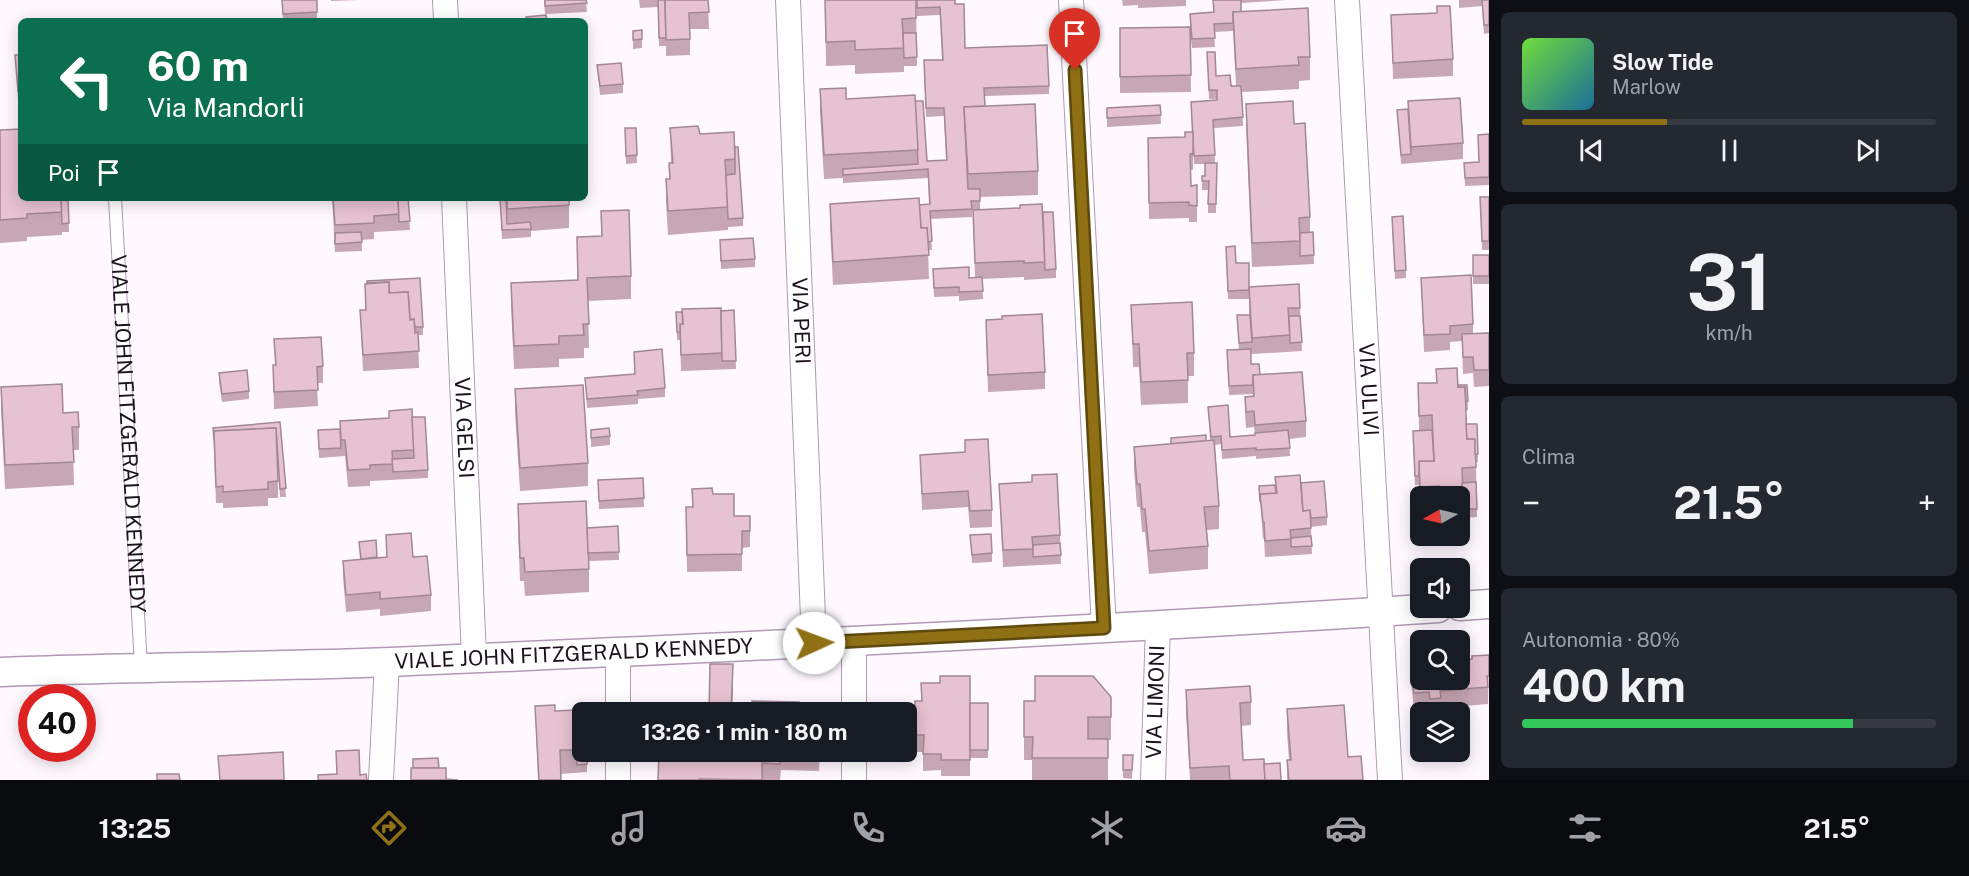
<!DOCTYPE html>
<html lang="it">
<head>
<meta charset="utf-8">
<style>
  :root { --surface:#171b24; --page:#242831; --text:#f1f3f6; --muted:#9ea1a6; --line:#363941; --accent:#907015 }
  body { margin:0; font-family:"Public Sans",sans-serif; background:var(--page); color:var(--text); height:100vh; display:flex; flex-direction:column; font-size:22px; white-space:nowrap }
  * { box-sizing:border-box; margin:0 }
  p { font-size:20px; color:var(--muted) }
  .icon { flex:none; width:33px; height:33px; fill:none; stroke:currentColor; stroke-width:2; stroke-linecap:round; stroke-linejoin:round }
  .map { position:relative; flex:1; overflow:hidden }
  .sheet { display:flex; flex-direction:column; gap:12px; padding:12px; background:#0d0f14; width:480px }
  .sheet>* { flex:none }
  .guide { position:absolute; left:18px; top:18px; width:570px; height:183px; border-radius:9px; box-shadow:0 3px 15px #0003; background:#0b6e4f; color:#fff; overflow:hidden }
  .needle { width:39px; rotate:262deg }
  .fabs { position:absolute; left:1410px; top:486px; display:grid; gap:12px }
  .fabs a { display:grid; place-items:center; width:60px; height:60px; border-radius:9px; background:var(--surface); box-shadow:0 3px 15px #0003; font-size:30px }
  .speed { position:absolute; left:18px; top:684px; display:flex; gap:12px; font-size:30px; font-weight:700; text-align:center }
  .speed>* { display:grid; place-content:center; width:78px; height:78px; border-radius:50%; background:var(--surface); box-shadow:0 3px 15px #0003; line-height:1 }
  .speed .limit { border:9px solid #d22; background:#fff; color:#111 }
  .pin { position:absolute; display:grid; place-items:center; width:51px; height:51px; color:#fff; margin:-62px -26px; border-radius:50% 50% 50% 0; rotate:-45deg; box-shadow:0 0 6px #0007 }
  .pin .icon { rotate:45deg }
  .me { position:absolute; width:66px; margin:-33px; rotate:88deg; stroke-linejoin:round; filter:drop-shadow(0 0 4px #0008) }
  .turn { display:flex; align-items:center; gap:21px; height:126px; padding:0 30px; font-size:27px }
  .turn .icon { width:78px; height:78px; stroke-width:2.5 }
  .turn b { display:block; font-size:42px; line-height:51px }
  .then { display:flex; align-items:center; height:57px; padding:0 30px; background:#0003; gap:12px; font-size:22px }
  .big { font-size:45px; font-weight:700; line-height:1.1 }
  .sheet .card { flex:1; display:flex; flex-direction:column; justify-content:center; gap:9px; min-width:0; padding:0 21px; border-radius:9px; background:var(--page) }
  .sheet .dial { align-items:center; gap:0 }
  .dial b { font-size:78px; line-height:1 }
  .song { display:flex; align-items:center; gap:18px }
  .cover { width:72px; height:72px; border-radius:9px; background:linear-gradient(135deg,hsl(100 70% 55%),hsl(200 70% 35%)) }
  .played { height:6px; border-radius:3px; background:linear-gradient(90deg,var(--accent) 35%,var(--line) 35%) }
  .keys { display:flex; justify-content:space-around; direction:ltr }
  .heat { display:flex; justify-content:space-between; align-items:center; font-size:33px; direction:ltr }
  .charge { height:9px; border-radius:4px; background:linear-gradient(90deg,#34c759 80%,var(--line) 0) }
  .trip { position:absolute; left:572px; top:702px; width:345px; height:60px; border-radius:9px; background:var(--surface); box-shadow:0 3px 15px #0003; font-weight:700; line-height:60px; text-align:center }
  .dock { display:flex; height:96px; justify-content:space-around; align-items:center; background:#090b0e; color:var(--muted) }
  .dock .icon { width:42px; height:42px }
  .dock .on { color:var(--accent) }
  .dock b { font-size:27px; color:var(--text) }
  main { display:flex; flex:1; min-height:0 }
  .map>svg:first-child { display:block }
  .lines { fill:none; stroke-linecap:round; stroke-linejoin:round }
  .service-casing { stroke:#b199b3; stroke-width:14 }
  .minor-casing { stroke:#b199b3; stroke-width:26 }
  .tertiary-casing { stroke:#b199b3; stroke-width:31 }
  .service { stroke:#fff; stroke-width:12 }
  .minor { stroke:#fff; stroke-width:24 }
  .tertiary { stroke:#fff; stroke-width:28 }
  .wall { fill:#c7a7b4 }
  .shaded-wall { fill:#a28892 }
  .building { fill:#e7c2d1; stroke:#a28892; stroke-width:1.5 }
  .route-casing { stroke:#5e490e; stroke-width:15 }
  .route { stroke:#907015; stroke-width:10 }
  .labels { text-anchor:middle; stroke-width:4.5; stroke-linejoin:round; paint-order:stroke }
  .street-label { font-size:21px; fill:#1c131d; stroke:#fff }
</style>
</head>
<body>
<main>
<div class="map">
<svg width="1489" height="780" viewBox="0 0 1489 780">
  <rect width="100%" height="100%" fill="#fff9ff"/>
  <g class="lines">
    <defs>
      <g id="service">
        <path id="s1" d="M115,198L141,667"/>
      </g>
      <g id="minor">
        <path d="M445,0L446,21"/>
        <path id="s2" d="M788,0L814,643"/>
        <path d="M1071,0L1104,628"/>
        <path id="s3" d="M1347,0L1390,780"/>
        <path id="s4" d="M454,198L474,657"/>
        <path d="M854,641V712"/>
        <path d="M618,651V712"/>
        <path d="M618,752V780"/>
        <path d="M854,752V780"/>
        <path d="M381,780L387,662"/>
        <path id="s5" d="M1153,780L1158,625"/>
      </g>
      <g id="tertiary">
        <path d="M1460,606L1489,604"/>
        <path id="s6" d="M0,672C130,667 260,667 390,662C740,647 1089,631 1438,608"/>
      </g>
    </defs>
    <use href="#service" class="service-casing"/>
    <use href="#minor" class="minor-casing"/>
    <use href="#tertiary" class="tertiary-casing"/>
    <use href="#service" class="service"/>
    <use href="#minor" class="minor"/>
    <use href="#tertiary" class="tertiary"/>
  </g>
  <g class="wall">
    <path d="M282,0H317V21H283Z"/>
    <path d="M331,0H359L331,1Z"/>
    <path d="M544,0H586L587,12L545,14Z"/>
    <path d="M639,0H708L709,29H690V55L666,56V44V46H659L658,7L640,8Z"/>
    <path d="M825,0H916L917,66H904V72L855,74V65L826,66Z"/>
    <path d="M917,0L955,4L965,48L1049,86V94L985,96V106L1038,171V195L980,197V210H972V217L930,219L932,250H928L929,279L833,285L830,227V204L919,205L929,204L928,178L843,183V178L824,179L820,112V89L846,99L915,101L927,161L946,160L944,116L926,117L924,69L942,60L940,15L917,16Z"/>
    <path d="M1122,0H1186V6L1138,8V1V5L1123,6Z"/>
    <path d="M1213,0H1286L1241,3V12L1310,57V80L1299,81V89L1242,92L1243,126L1214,128L1215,163H1217L1216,213H1208V190H1202V176H1205V164H1194L1193,146V170H1190L1191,186L1197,185V222H1189V218L1149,219L1148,138L1185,137L1192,132L1191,102L1217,100V99H1209L1207,52L1216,76L1231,86H1236L1233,31L1214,32L1215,47L1192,48L1190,30L1191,92L1120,93V28L1190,27V14L1213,12Z"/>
    <path d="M1459,0H1489V33L1484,34L1482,6L1459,8Z"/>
    <path d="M1391,15L1453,59V76L1393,79Z"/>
    <path d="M633,31L642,39V48L633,49Z"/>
    <path d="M15,55H21V99L18,100Z"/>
    <path d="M597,65L623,84V93L600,95Z"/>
    <path d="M1408,101L1463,143V159L1401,164L1397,110L1408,109Z"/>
    <path d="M1246,104L1294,124L1310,217V232H1313L1314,264L1252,267L1246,127Z"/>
    <path d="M1160,105L1161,124L1107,127V108Z"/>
    <path d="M625,128H636L637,163L626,164Z"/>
    <path d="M670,128L700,134L735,147L743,218V226L728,227V230L668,235L666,202V179H669V163H671Z"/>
    <path d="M0,130L68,198L69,232H62V235L27,237V241L0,243Z"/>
    <path d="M1489,134V185L1465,186L1464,163L1478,162Z"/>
    <path d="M1480,197H1489V250H1482Z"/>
    <path d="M332,198H408L410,230L374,232V239L362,240V251L335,252Z"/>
    <path d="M500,198H569V228L531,231V237L502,239Z"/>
    <path d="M973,210L1043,212L1056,269V278L1024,280V277L982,279L983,299L959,301V296L934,297L933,269L969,278H975Z"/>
    <path d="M601,211L631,276V299L588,301L589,348H584V358L559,359V367L514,369L511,306V283L577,280V237L601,236Z"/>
    <path d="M1392,225L1406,270V278L1395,279Z"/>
    <path d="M720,240L755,259V267L721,269Z"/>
    <path d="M1226,255L1236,263L1249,287L1300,308L1302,351L1252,354L1251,350V364L1260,375L1306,421V437L1289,439L1290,456L1256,459V456L1222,459L1221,444L1215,445L1219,506V529L1207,530L1208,546V569L1149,574L1145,532H1142L1140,507H1137L1134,470V447L1210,440L1208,407L1230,437L1255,435L1254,427L1246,428L1245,414V397H1253V391V394L1229,395L1227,350H1239L1237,315H1249V299H1228Z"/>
    <rect x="1473" y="255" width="16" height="29"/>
    <path d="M1421,278L1473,324V334L1489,333V386L1474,387L1473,373L1463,374L1462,341L1450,342V350L1424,352Z"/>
    <path d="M365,284L423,327V335H418L419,368L363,371L360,310H365Z"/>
    <path d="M1131,305L1194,353V376H1188V403L1141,405L1139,367H1133Z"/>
    <path d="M734,310L736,369L681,371L680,340H677L676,312Z"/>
    <path d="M1002,316L1045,372V389L988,392L986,320H1002Z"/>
    <path d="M274,339L323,366V383H317L318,406L274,409L273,365H275Z"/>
    <path d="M634,352L665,388V397L638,399V404L587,408L585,378L634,374Z"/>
    <path d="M219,373L249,391V399L222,402L219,382Z"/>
    <path d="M1418,383L1467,385L1468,410H1466V424H1477L1478,462H1476L1477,517L1460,518V496H1420V510L1419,485H1415L1413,439L1419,431Z"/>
    <path d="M1,387L63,413L79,427V450H73L74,485L5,489L1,411Z"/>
    <path d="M515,389L588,463V486L520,491L515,412Z"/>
    <path d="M412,417L428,470V478L370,481V486L348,487L345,456L319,458L318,430L340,429V421Z"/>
    <path d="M280,422L286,497H280L278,464V498H268V506L223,508V503H216L213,428Z"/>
    <path d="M591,430L610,436V445L591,447Z"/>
    <path d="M965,440L992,510V527L970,528L968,507L922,510L920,455L965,452Z"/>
    <path d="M1275,477L1301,483L1327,517V525L1311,527L1312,554L1265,557L1264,538L1263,539L1259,486L1275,485Z"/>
    <path d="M643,478L644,507L599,509L598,480Z"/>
    <path d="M999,484L1060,535L1061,564L1003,567Z"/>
    <path d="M692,489L713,494L734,516H750V547L742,548V571L687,572L686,523L692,507Z"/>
    <path d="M518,504L587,528L618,526L619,560L589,561V592L525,596L524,581H520L518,527Z"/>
    <path d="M386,535L413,557L431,595V611L380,616V609L346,612L343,577V561L360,560L359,542L376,540L377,558L386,557Z"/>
    <path d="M970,535L992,553V562L972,563Z"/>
    <path d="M1489,655L1488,704L1441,708V712H1430L1429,708L1414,710L1411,681V664L1472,659Z"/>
    <path d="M1186,690L1251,702V725L1241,726L1243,760L1264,764L1281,780H1190L1186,713Z"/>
    <path d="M1111,697V740H1108V780H1032V760H1024V701Z"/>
    <path d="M915,701H921L970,749L988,703V758H970V776H941V770L923,771V752H915Z"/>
    <path d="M535,706L555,711L576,725L587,752V772L561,774V780H538Z"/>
    <path d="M1287,709L1348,757L1363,780H1287V760H1289L1287,733Z"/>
    <path d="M637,752H820L819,771L781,770L780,780H658L659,753Z"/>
    <path d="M1123,755H1133L1132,779L1123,778Z"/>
  </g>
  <path class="shaded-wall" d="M733,664V688L732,712H731Z"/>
  <g class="building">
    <path d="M282,0H317V12L283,14Z"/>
    <path d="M545,0H586L587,3L545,6Z"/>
    <path d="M658,0H665L666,38H659Z"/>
    <path d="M665,0H708L709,12L689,13L690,39L666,40Z"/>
    <path d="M825,0H916V18L902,19L904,48L855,50V41L826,42Z"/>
    <path d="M917,0H955V4H964L965,48L1047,45L1049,86L984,88L985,106L964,107L968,189H980V201H971L972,209L930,211L932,241L928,242L927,228H921L919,205L930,204L928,169L843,175V169L918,164L915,101H923L927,161L947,160L944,108H926L924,60H943L940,7L917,8Z"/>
    <path d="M1213,0H1241V12H1233V23L1214,24L1215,38L1192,39L1190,14L1214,12Z"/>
    <path d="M1482,0H1489V25H1484Z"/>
    <path d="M1437,6H1450L1453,59L1393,63L1391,15L1437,13Z"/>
    <path d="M1308,8L1310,57H1298L1299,65L1236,69L1233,12Z"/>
    <path d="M546,15L547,20L565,19V21H526V17Z"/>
    <path d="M1190,27L1191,75L1120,77V28Z"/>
    <path d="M642,30V39L633,40V31Z"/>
    <path d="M903,33H916L917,57L904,58Z"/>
    <path d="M1207,52H1215L1216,76L1230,75L1231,86H1241L1243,117L1213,120L1215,155L1194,156L1191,102L1217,100V90H1209Z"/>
    <path d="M15,55H21V91H18Z"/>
    <path d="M621,63L623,84L600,86L597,65Z"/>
    <path d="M846,88V99L915,95L918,150L824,155L820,89Z"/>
    <path d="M1460,98L1463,143L1411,147L1408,101Z"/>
    <path d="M1293,101L1294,124L1305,123L1310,217L1299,218L1300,241L1252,243L1246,104Z"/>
    <path d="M1035,104L1038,171L968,174L964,107Z"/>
    <path d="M1160,105L1161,115L1107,118V108Z"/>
    <path d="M1408,109L1411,154L1401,155L1397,110Z"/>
    <path d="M698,126L700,134L734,132L735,159L725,160L728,207L668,211L666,179H670L669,163H673L670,128Z"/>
    <path d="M625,128H636L637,155L626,156Z"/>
    <path d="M21,129V198H61L62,212L27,214V218L0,220V130Z"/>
    <path d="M1185,132H1193V154H1190L1191,186L1197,185V206L1189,205V202L1149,203L1148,138L1185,137Z"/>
    <path d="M1489,134V177L1465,178L1464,163L1479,162L1478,135Z"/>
    <path d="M735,147H738L743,218L728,219L726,175L735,174Z"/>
    <path d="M1205,163H1217L1216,204H1208L1209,181H1202V176H1205Z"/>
    <path d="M1480,197H1489V241H1482Z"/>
    <path d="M61,198H68L69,223L62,224Z"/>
    <path d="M333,198H398L399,214L374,216V223L335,225Z"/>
    <path d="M398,198H408L410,221L399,222Z"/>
    <path d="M500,198H506L507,224L530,222L531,229L502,230Z"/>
    <path d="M507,198H569V205L507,209Z"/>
    <path d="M919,198L921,228H927L929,255L833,262L830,204Z"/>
    <path d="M1042,204L1045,262L1024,263V261L975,263L973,210L1020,208V205Z"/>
    <path d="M629,210L631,276L587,278L589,324H583L584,335L559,336V344L514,346L511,283L578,280L577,237L602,236L601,211Z"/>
    <path d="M1043,212H1053L1056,269L1045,270Z"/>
    <path d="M1403,216L1406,270L1395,271L1392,217Z"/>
    <path d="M361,232L362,242L335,244V233Z"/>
    <path d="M1313,232L1314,255L1300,256V233Z"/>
    <path d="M753,238L755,259L721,261L720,240Z"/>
    <path d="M1235,246L1236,263H1249V290L1228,291L1226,247Z"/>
    <rect x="1473" y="255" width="16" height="21"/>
    <path d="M969,267V278L982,277L983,291L959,292V287L934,288L933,269Z"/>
    <path d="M1471,275L1473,324L1450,326V334L1424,335L1421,278Z"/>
    <path d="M420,278L423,327H415L414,319L410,320L408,292L389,293V282L367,283V281Z"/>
    <path d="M389,282V293L408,292L410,320L414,319L415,333L418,332L419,351L363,355L360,310H366L365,284Z"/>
    <path d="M1299,284L1300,308H1288L1290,335L1252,338L1249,287Z"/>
    <path d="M1192,302L1194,353H1187L1188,380L1141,382L1139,344H1133L1131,305Z"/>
    <path d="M721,308L722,353L681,355L680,324H683L682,309Z"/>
    <path d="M734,310L736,361H722L721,311Z"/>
    <path d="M676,312H682L683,324H680V332H677Z"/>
    <path d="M1042,314L1045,372L988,375L986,320L1002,319V316Z"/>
    <path d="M1237,315H1250L1252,342L1239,343Z"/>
    <path d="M1289,316H1300L1302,342L1290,343Z"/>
    <path d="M1489,333V370H1474L1473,357H1463L1462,334Z"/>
    <path d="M321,337L323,366L317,367L318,390L274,392L273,365H276L274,339Z"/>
    <path d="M662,349L665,388L637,391L638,395L587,399L585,378L635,374L634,352Z"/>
    <path d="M1251,349V364H1259L1260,375H1253V385L1229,386L1227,350Z"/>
    <path d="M1457,368L1458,387H1465L1467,439H1475L1476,467L1462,468L1463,494L1439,495V486L1420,487L1419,461H1434L1432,415L1419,416L1418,383H1437L1436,369Z"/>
    <path d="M247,370L249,391L222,394L219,373Z"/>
    <path d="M1302,372L1306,421L1255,425L1254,411L1246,412L1245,397L1254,396L1253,375Z"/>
    <path d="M62,384L63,413L78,412L79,427H72L74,462L5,465L1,387Z"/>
    <path d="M583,385L588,463L520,468L515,389Z"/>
    <path d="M1458,385H1467L1468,401L1466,402L1465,387H1458Z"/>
    <path d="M1228,405L1230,437L1255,435V433L1288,430L1290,448L1256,450V448L1222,450L1221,436L1211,437L1208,407Z"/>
    <path d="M412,409L414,450L392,451L393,464L370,465V469L348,470L345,440H341L340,421L389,418V411Z"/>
    <path d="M412,417H425L428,470L393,472L392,459L414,458Z"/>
    <path d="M280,422L286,488L280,489L276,428L214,431V439L213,428Z"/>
    <path d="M1466,424H1477L1478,454H1475V439H1467Z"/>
    <path d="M276,428L278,481L268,482V489L223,492V486L216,487L214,431Z"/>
    <path d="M609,428L610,436L591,438V430Z"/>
    <path d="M340,429L341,448L319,449L318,430Z"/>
    <path d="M1432,430L1434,461H1419V476H1415L1413,431Z"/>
    <path d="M1206,435V441L1171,444V438Z"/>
    <path d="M988,439L992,510L970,511L968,491L922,494L920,455L965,452V440Z"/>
    <path d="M1214,440L1219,506L1204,507L1208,546L1149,551L1145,509H1142L1140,484H1137L1134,447Z"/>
    <path d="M1057,474L1060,535L1032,537L1033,549L1003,550L999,484L1032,482V475Z"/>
    <path d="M1300,475L1303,511L1310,510L1311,528L1290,530L1291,539L1265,541L1264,522H1263L1260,494L1277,493L1275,477Z"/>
    <path d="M643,478L644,498L599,501L598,480Z"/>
    <path d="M1324,481L1327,517L1311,518L1310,510L1303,511L1301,483Z"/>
    <path d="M1476,482L1477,509H1463L1462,483Z"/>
    <path d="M1275,485L1276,493L1260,494V502L1259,486Z"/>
    <path d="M712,488L713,494H734V516H750V531H742V554L687,555L686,507H693L692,489Z"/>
    <path d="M586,501L589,569L525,572L524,558H520L518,504Z"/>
    <path d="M618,526L619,552L588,553L587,528Z"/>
    <path d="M411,533L413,557L427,556L431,595L380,599V592L346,595L343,561L387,557L386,535Z"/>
    <path d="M991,534L992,553L972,555L970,535Z"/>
    <path d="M1311,536L1312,546L1291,547V538Z"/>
    <path d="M376,540L377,557L361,559L359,542Z"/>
    <path d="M1060,543L1061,555L1033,557V545Z"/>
    <path d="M1489,655V676H1487L1488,687L1440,691L1441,698L1430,699L1429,692L1414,693L1411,664L1420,663V680H1460V660L1472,659V656Z"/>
    <path d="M710,664H733L731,712H709Z"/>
    <path d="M940,676H970V760H941V754H923L924,735H915V701H922L921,683H940Z"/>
    <path d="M1035,676H1093L1111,697V717H1088V739H1108V758H1032L1033,737H1024V701H1035Z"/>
    <path d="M1250,686L1251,702L1240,703L1243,760L1264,759L1265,780H1230L1229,766L1190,768L1186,690Z"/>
    <path d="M752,701L799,702V712H752Z"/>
    <rect x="970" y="703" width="18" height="47"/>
    <path d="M555,705V711L576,710L577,750H560L561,780H539L535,706Z"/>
    <path d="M1344,705L1348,757L1361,756L1363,780H1289L1287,760H1291L1287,709Z"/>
    <path d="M668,706L709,707V712H637V710L667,711Z"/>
    <path d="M582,724V752H587V764L577,765L576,725Z"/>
    <path d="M359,750L360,775L366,774L367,780H318V775L337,774L336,751Z"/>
    <path d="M283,752L284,780H220L218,756Z"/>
    <path d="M659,752H781L780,764L762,763V780L699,779V780H658Z"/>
    <path d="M1123,755H1133L1132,770H1123Z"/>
    <path d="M438,758L439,768H413V759Z"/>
    <path d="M1280,763L1281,780H1265L1264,764Z"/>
    <path d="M411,768H446V779L458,780H411Z"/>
    <path d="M157,774H179L180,780H157Z"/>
  </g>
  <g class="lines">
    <defs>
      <path id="route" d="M814,643L1104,628L1075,70"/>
    </defs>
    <use href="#route" class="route-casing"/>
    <use href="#route" class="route"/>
  </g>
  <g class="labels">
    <g class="street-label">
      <text dy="7" stroke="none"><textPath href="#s2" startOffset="321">VIA PERI</textPath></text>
      <text dy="7" stroke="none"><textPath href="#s3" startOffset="390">VIA ULIVI</textPath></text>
      <text dy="7" stroke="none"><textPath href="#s4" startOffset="230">VIA GELSI</textPath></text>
      <text dy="7" stroke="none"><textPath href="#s1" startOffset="236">VIALE JOHN FITZGERALD KENNEDY</textPath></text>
      <text dy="7" stroke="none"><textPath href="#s6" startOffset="574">VIALE JOHN FITZGERALD KENNEDY</textPath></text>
      <text dy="7" stroke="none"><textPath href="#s5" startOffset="78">VIA LIMONI</textPath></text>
    </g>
  </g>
</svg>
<div class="fabs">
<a><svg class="needle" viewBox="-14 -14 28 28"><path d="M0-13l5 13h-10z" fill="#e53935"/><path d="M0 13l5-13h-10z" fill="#9ea1a6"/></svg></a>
<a><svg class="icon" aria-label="sound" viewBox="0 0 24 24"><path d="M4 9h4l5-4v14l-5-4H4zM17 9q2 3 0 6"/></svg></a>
<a><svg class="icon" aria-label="search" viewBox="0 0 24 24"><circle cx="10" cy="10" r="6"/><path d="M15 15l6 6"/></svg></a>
<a><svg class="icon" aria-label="layers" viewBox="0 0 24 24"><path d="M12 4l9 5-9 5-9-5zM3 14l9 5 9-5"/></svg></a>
</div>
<div class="speed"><div class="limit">40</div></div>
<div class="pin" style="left:1075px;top:70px;background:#d93025"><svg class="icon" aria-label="arrive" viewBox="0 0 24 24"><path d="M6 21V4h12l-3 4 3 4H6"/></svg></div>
<svg class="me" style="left:814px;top:643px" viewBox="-20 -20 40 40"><circle r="19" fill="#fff"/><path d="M0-13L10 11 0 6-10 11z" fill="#907015"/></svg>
<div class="trip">13:26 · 1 min · 180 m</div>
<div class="guide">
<div class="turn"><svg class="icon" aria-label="left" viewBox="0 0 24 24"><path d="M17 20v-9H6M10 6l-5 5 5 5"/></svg><div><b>60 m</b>Via Mandorli</div></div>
<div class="then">Poi<svg class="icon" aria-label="arrive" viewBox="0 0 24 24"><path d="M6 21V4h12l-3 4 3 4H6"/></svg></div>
</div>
</div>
<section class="sheet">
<div class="card">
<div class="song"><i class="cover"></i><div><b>Slow Tide</b><p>Marlow</p></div></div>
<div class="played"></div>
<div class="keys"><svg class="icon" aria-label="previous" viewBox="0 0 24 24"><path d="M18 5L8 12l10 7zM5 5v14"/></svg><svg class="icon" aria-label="pause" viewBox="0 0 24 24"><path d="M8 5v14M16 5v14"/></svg><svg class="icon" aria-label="next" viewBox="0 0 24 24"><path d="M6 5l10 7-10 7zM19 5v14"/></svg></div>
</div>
<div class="card dial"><b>31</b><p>km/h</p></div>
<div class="card"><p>Clima</p>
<div class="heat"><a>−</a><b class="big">21.5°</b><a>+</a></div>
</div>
<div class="card"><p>Autonomia · 80%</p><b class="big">400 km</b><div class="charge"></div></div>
</section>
</main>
<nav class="dock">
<b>13:25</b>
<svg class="icon on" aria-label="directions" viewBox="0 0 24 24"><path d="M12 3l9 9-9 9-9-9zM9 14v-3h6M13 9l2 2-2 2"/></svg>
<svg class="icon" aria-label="music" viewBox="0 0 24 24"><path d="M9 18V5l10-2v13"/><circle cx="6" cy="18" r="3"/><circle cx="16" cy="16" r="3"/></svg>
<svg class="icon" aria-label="phone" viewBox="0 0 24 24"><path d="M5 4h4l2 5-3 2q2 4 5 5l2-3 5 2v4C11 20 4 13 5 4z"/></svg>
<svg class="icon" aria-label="climate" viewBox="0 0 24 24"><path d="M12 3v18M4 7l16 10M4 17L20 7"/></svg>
<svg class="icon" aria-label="car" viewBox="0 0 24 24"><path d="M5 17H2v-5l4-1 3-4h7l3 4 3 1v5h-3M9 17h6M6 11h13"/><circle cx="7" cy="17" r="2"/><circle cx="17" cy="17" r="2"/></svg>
<svg class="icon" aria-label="filters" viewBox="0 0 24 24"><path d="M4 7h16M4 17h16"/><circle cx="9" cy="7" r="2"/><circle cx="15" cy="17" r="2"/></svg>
<b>21.5°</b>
</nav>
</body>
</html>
